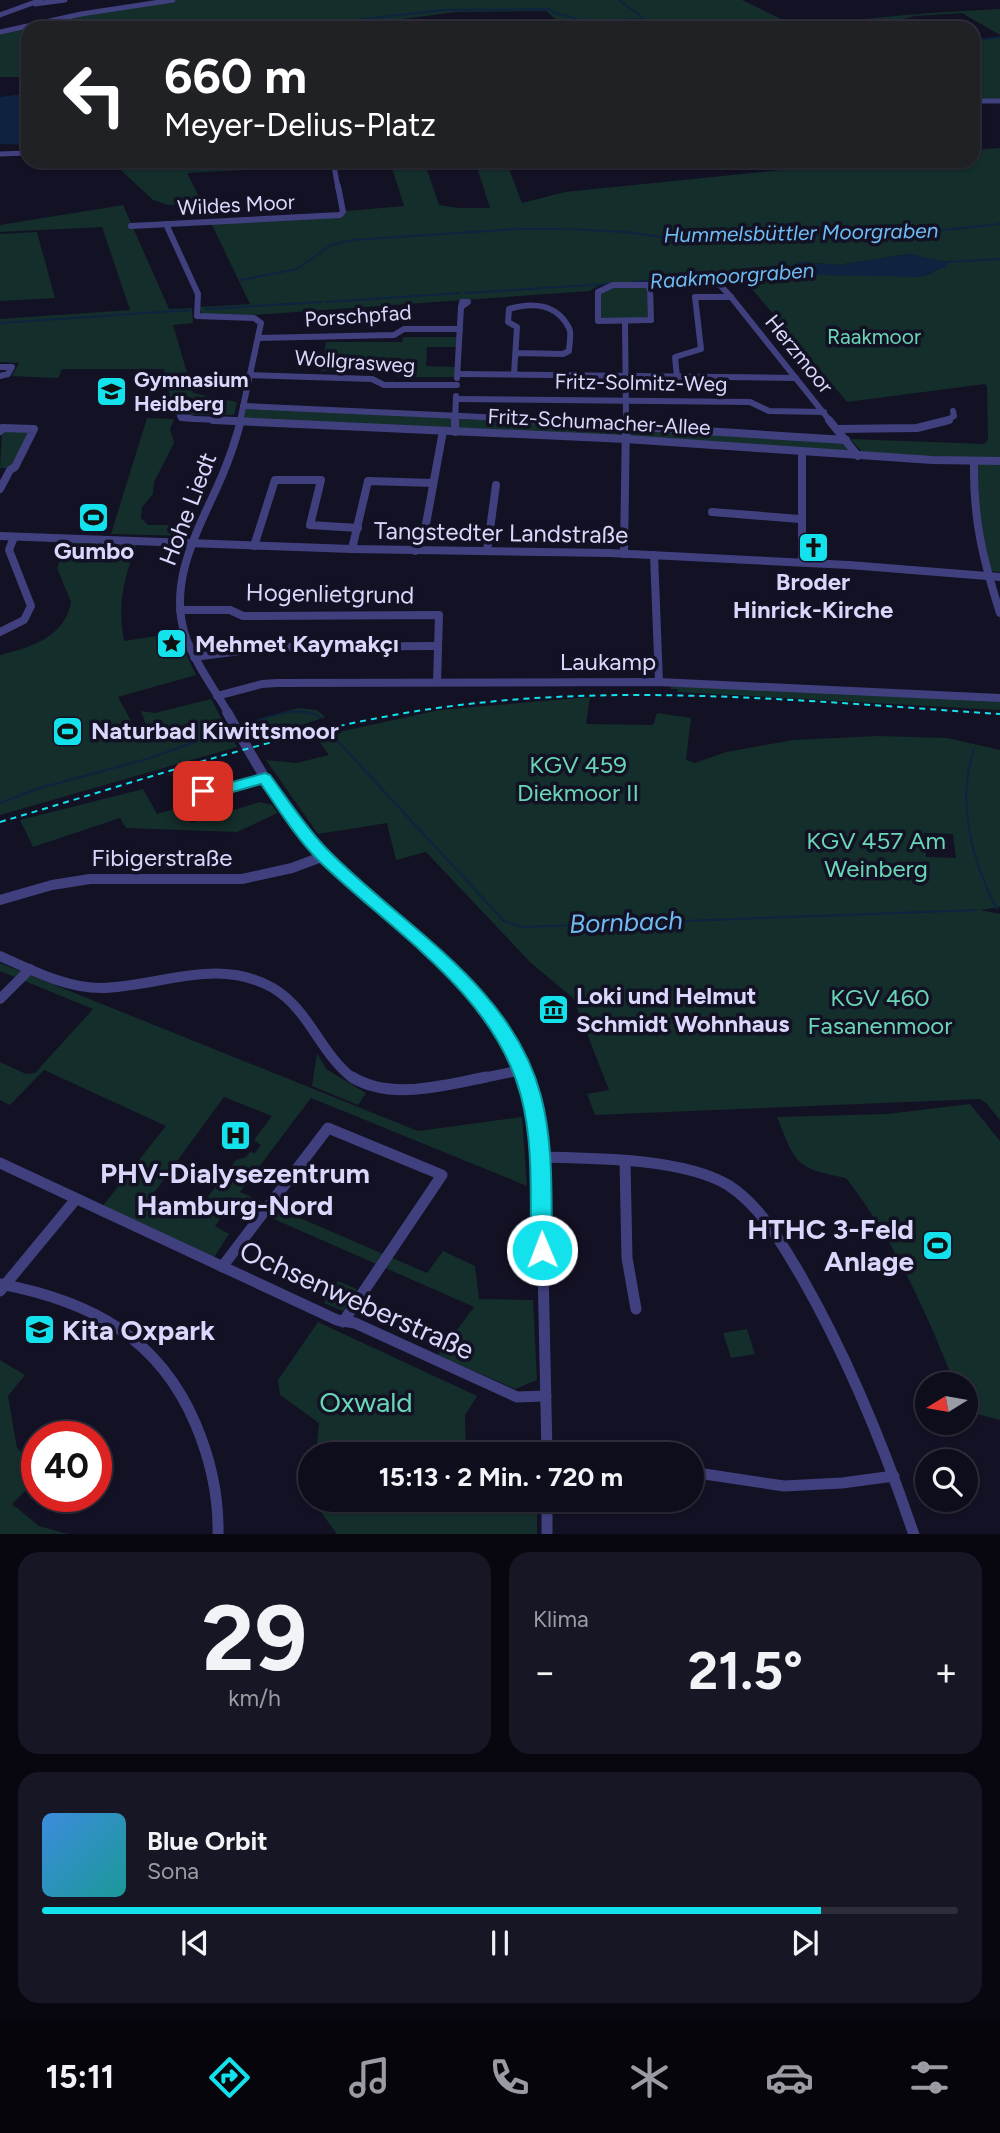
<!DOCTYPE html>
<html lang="de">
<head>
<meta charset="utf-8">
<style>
  :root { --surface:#0e0d1b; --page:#171624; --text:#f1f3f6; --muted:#9b9ca3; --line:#2e2d3a; --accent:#13e2ec }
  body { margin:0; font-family:Figtree,sans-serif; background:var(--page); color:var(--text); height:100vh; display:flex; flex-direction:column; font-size:26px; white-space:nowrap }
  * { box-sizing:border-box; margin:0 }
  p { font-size:23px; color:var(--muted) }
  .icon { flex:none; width:38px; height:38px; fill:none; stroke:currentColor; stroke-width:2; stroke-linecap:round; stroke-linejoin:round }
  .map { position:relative; height:1534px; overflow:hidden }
  .drawer { display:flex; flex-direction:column; gap:18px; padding:18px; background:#08070f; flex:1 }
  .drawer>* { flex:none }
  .banner { position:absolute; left:21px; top:21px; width:959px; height:147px; border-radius:21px; box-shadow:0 2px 5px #0004,0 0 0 2px var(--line); background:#202124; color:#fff; overflow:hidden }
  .needle { width:46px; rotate:259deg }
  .controls { position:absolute; left:915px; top:1372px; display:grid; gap:14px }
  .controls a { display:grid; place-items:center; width:63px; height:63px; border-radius:50%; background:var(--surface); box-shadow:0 2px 5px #0004,0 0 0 2px var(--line); font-size:35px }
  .speed { position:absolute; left:21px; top:1421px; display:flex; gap:14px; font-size:35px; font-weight:700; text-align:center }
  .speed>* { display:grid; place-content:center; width:91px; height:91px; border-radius:50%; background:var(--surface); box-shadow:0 2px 5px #0004,0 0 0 2px var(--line); line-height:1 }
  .speed .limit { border:10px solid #d22; background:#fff; color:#111 }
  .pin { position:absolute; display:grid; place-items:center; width:60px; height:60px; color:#fff; margin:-30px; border-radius:14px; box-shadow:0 4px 10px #0006 }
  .me { position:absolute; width:77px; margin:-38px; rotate:359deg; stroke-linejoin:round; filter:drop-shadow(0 0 5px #0008) }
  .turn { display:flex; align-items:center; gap:24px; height:147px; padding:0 28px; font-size:32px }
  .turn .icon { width:91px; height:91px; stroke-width:2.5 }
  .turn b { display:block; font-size:49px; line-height:60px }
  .big { font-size:52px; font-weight:700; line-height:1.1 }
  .drawer .tile { flex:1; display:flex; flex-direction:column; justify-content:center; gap:10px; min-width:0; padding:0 24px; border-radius:21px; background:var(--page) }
  .drawer .dial { align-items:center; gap:0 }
  .dial b { font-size:91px; line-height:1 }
  .song { display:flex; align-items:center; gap:21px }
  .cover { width:84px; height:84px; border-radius:10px; background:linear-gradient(135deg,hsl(210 70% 55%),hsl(180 70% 35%)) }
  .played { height:7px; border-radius:4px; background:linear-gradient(90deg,var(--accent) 85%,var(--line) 85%) }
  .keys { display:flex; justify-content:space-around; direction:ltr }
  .heat { display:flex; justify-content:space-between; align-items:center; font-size:38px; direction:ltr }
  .drawer .tiles { flex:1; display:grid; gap:18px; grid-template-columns:1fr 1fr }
  .tile:last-child { grid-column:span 2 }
  .trip { position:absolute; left:298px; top:1442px; width:406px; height:70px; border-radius:35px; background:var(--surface); box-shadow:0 2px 5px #0004,0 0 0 2px var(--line); font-weight:700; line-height:70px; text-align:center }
  .tab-bar { display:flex; height:112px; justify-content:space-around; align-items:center; background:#06050b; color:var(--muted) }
  .tab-bar .icon { width:49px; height:49px }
  .tab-bar .current { color:var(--accent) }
  .tab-bar b { font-size:32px; color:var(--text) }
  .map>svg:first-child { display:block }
  .green { fill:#142e2b; fill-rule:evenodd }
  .water { fill:#0e2340 }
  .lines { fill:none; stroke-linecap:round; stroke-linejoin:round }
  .stream { stroke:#0e2340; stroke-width:2 }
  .minor-far4 { stroke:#40407f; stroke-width:5 }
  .minor-far3 { stroke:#40407f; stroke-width:6 }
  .minor-far2 { stroke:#40407f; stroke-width:8 }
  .minor-far1 { stroke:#40407f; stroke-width:10 }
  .minor { stroke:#40407f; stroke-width:11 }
  .rail { stroke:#13e2ec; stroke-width:2; stroke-dasharray:6 5; stroke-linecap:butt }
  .route { fill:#13e2ec; stroke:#0c9399; stroke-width:2 }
  .labels { text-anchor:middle; stroke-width:7; stroke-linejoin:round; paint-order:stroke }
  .far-street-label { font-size:21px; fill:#d9d7fc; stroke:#131124 }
  .far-water-label { font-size:21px; font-style:italic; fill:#6ebcf3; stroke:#131124 }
  .far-park-label { font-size:21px; fill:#69d6b5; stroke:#131124 }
  .far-poi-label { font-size:21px; font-weight:bold; fill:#d9d7fc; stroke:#131124; text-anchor:start }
  .street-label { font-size:24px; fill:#d9d7fc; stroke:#131124 }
  .poi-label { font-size:24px; font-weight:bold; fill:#d9d7fc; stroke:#131124; text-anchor:start }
  .park-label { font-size:24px; fill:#69d6b5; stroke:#131124 }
  .water-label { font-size:26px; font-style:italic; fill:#6ebcf3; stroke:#131124 }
  .near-poi-label { font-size:28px; font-weight:bold; fill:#d9d7fc; stroke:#131124 }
  .near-street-label { font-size:28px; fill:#d9d7fc; stroke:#131124 }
  .near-park-label { font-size:28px; fill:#69d6b5; stroke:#131124 }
</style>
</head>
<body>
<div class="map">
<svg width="1000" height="1535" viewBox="0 0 1000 1535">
  <rect width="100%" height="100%" fill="#131124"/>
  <g class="green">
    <path d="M177,0H742L799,28H566L546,11L457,12L333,28H28V77H0V32L81,14Z"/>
    <path d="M1000,9V35L962,13L915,16L868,28H800C867,17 932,12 1000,9Z"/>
    <path d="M1000,37V100H973V41Z"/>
    <path d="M1000,148V459L864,454L850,439L985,444L988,439L987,386L985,384L847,402L742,277L599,285L590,291L254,315L205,317L202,315L199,307L250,304L211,223L338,217L346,214V211L404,206L391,165L337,167L335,161H424L439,205L459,208H490L475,161H506L522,203L565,192L869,161H973V150ZM909,254L931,259L940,268L928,275L767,273L792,268L800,262L838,265Z"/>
    <path d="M111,161H329L330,166L187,173L202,203L168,205L153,200Z"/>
    <path d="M123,205L169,309L192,308L193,323L173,325L193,393L237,402L234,415H174L164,369H62L58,378L12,376L19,363L0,362V319L130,310L102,227L0,232V225Z"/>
    <path d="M37,232L55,298L0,301V234Z"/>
    <path d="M647,286L649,320L600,318V292L609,287Z"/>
    <path d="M403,337H457L456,347H427L426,366L455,367V377H399V371H321L326,342H402Z"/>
    <path d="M245,407L452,418L450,430L245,419L242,417Z"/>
    <path d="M147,418L174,419L170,429L174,443L154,482L153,494L142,507L141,518L148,525H195L186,536L111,534Z"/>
    <path d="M458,419L620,425L619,437L457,431Z"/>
    <path d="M629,426L844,441L852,453L628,439Z"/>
    <path d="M2,431L31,432L10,468H0Z"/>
    <path d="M977,463L1000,464V572L989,571L976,502Z"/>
    <path d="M68,541L137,544C124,577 117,605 124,641L176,633L196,675L118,697L143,743L154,736H150L141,711L155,713L211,699L237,747L0,815V655C31,647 65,637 71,602L57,568Z"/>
    <path d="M671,684L1000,701V710L677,692L678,689H671Z"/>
    <path d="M590,697L586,724L653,725L657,713L691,718L686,760L695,763L726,752L793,740L878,736L947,738L1000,750V907L980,910L1000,914V1120L986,1103L980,1099L595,1115L587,1094L609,1090L573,998L530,962L426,852L396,860L387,823L318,834L266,760L296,763L329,755L316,737L439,710ZM924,833L953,834L956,858L926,857Z"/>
    <path d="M298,708L317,710L325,717L256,741L243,724Z"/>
    <path d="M143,789L157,814L182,807L191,823L260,802L272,805L278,813L237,832L126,828L120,818L33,847L20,820Z"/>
    <path d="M0,963L418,1131L522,1117L527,1186L311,1098L240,1192L427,1273L443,1251L475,1266L479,1299L533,1300L537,1380L515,1389L438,1355L474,1307L233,1201L215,1226L229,1234L213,1259L101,1208L166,1126L44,1070L10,1105L0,1100V1062L26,1074L35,1073L93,1009L0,971ZM224,1097L272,1116L254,1140L261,1145L255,1153L250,1152L246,1157L236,1160L191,1219L148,1201Z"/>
    <path d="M317,1053L326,1069L366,1093L358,1105L312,1086Z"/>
    <path d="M970,1104L1000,1141V1420L966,1411V1384H955C925,1310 895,1241 846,1178C795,1168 796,1164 777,1117L887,1114Z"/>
    <path d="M338,1281L357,1289L343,1311L324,1303Z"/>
    <path d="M318,1322L477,1396L465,1415L466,1454H316L319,1423L280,1395L278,1380Z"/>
    <path d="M747,1329L755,1354L731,1358L723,1333Z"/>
    <path d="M0,1360L25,1375L8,1396L17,1448L37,1465L36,1480L12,1504L39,1526L68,1534H0Z"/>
    <path d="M312,1500H537V1534H337Z"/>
  </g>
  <g class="water">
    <path d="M28,93V145L0,144V97Z"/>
    <path d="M909,254L948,262L946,268H940L923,277L767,274L769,269L788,267L800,262L838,265Z"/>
  </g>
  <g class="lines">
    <g class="stream">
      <path d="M619,0L657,28"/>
      <path d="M284,28L444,10L550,9L552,12L584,21L645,19"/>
      <path d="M973,41L1000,37"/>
      <path d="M996,224H1000"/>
      <path d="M520,229H564"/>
      <path d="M568,229L625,232L685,240L923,232L992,225"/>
      <path d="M947,262L1000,259"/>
      <path d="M241,280L297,269L331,245L352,240L517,229"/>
      <path d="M633,282L767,273"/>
      <path d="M465,293L610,284"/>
      <path d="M327,302L460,293"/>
      <path d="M206,309L322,302"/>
      <path d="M0,323L190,310"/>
      <path d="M248,724C272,716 298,704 322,718"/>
      <path d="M334,737L504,921L523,927L976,910"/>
      <path d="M974,749C956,802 972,861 997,909"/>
      <path d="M0,803L40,788L147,759L226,731"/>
    </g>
    <g class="minor-far4">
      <path d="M35,4L65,0"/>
      <path d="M0,15L41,0"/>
      <path d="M0,32L81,14L173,0"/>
      <path d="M973,101H1000"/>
      <path d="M0,154L28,153"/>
      <path d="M333,161L338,188"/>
    </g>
    <g class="minor-far3">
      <path d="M166,224L198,294L197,316L254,318L261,323L240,421"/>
      <path d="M131,226L340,215L343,212L338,186"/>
      <path d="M708,280L720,285L731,297L830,421"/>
      <path d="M613,285H647L650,289L651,320L598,321V292Z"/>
      <path d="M462,302H468L461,307Z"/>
      <path d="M625,322L626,421"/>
      <path d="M258,338L394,335L404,329H460"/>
      <path d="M0,367H12L8,374L0,376"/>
      <path d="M458,374L796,378"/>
      <path d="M514,374L517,327L508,322L509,309C533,302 557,304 569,328C572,333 569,345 569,351L563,354L516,353"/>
      <path d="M249,375L372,379L384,385H457"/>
      <path d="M677,377L675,357L701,349L695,297H731"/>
      <path d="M457,378L461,307"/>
      <path d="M456,399L750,402L769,411L824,412"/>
      <path d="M243,406L569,421"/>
      <path d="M180,416L194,419L181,418Z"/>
      <path d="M194,419L250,421"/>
      <path d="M455,421L456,396"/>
      <path d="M946,421L954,416L953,411"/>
    </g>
    <g class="minor-far2">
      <path d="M213,420L626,439L932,460L1000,461"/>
      <path d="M531,420L846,440"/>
      <path d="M829,420L858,456"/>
      <path d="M838,429L917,428L949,420"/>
      <path d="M0,431L2,428L34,429L15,467L10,470L0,489"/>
      <path d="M455,432V420"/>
      <path d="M802,452V562"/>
      <path d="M974,462C973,520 983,559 1000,613"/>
      <path d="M712,512L800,519"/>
      <path d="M0,536L352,549L610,553L849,565L1000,577"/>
      <path d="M254,546L275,480H321L310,525L358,528"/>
      <path d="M352,549L368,481L433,483"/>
      <path d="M415,551L416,540L424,535L443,431"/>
      <path d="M487,551L496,485"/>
      <path d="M624,554L626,420"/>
      <path d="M654,555L659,682"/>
      <path d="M180,610H230L243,616L439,615L437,682"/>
      <path d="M0,632L24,620L31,606L9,550L14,537"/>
      <path d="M194,657L270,647L438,646"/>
      <path d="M217,696L262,684L277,683L659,682L1000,698"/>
      <path d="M228,713C214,688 196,665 186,638C166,581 200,527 222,476C230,457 236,439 241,420"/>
    </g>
    <g class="minor-far1">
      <path d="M227,712C255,762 284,815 324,856C399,933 483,974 525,1079"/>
      <path d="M198,792H214L202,801L192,798Z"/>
      <path d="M214,792L265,778"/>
      <path d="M0,900L52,885L90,879H242L292,868L324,856"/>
      <path d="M0,956C32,970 65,988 101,988C159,987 217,956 273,988C310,1010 320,1054 354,1079"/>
      <path d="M0,999L30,969"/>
      <path d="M478,1079L522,1070"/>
    </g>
    <g class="minor">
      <path d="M352,1077C391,1101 444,1085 486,1077"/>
      <path d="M524,1077L533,1108L541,1173L547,1454"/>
      <path d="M540,1157C593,1158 683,1158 728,1185C761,1206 782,1244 801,1276C848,1358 884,1446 914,1535"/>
      <path d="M625,1161L627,1258L636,1309"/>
      <path d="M0,1163L337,1320L355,1323L517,1397L546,1396"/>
      <path d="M222,1267L328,1128L442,1175L343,1322"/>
      <path d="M0,1284C90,1301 159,1337 196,1425C211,1461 219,1496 218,1535"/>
      <path d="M0,1291L76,1199"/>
      <path d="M691,1472L784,1486L842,1483L894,1476"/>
      <path d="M547,1500V1535"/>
    </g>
    <path class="rail" d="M0,822C160,775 321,718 487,702C655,685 832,703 1000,714"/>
  </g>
  <path class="route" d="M265,773L270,775C289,801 306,828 328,850C403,927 512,985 541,1096C554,1145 551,1199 552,1250L549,1256L542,1258L534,1256L531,1250C530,1199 534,1145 521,1096C494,993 391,931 319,861C296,838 279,810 261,784L215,797L197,795L195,791L203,786L214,787Z"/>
  <defs>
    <symbol id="school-square" viewBox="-11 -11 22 22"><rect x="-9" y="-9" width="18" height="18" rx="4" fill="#13e2ec" stroke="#131124"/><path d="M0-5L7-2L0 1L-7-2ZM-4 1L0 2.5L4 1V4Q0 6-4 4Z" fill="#111"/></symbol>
    <symbol id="stadium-square" viewBox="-11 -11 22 22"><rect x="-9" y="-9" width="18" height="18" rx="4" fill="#13e2ec" stroke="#131124"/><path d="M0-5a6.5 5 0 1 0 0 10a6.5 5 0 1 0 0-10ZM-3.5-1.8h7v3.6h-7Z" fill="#111"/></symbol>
    <symbol id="church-square" viewBox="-11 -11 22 22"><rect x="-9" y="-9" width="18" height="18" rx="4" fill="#13e2ec" stroke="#131124"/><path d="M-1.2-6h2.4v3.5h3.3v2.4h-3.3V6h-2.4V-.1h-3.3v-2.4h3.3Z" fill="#111"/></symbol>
    <symbol id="sight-square" viewBox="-11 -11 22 22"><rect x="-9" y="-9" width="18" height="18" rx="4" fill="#13e2ec" stroke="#131124"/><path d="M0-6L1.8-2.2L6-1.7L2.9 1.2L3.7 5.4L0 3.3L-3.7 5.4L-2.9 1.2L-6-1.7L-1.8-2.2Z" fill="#111"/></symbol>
    <symbol id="museum-square" viewBox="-11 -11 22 22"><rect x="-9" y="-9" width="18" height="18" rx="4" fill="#13e2ec" stroke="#131124"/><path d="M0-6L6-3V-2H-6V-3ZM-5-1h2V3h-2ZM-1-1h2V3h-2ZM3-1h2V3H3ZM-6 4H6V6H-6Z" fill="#111"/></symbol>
    <symbol id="hospital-square" viewBox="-11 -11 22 22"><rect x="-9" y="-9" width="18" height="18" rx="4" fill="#13e2ec" stroke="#131124"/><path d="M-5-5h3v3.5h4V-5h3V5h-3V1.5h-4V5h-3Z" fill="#111"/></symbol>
  </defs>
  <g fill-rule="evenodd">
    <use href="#school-square" x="94" y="374" width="35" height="35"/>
    <use href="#stadium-square" x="76" y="500" width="35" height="35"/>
    <use href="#church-square" x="796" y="530" width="35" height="35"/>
    <use href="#sight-square" x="154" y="626" width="35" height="35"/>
    <use href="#stadium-square" x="50" y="714" width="35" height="35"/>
    <use href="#museum-square" x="536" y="992" width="35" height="35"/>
    <use href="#hospital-square" x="218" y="1118" width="35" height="35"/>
    <use href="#stadium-square" x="920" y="1228" width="35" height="35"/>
    <use href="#school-square" x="22" y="1312" width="35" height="35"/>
  </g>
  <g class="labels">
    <g class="far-street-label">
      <text transform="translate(236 205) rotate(-3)" y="7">Wildes Moor</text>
      <text transform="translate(358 316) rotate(-4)" y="7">Porschpfad</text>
      <text transform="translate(799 354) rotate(51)" y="7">Herzmoor</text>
      <text transform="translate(355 362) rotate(4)" y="7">Wollgrasweg</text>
      <text transform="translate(641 383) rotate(1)" y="7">Fritz-Solmitz-Weg</text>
      <text transform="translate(599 422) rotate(3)" y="7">Fritz-Schumacher-Allee</text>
    </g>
    <g class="far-water-label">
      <text transform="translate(801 233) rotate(-1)" y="7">Hummelsbüttler Moorgraben</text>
      <text transform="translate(732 276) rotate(-4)" y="7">Raakmoorgraben</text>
    </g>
    <g class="far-park-label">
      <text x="874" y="344">Raakmoor</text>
    </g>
    <g class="far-poi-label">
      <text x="134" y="387">Gymnasium<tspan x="134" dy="24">Heidberg</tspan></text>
    </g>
    <g class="street-label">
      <text transform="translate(188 509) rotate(-69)" y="8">Hohe Liedt</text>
      <text transform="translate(501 533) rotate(1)" y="8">Tangstedter Landstraße</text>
      <text transform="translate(330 594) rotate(1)" y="8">Hogenlietgrund</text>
      <text x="608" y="670">Laukamp</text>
      <text x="162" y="866">Fibigerstraße</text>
    </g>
    <g class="poi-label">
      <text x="94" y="559" text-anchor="middle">Gumbo</text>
      <text x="813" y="590" text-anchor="middle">Broder<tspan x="813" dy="28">Hinrick-Kirche</tspan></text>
      <text x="195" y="652">Mehmet Kaymakçı</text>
      <text x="91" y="739">Naturbad Kiwittsmoor</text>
      <text x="576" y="1004">Loki und Helmut<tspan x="576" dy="28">Schmidt Wohnhaus</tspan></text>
    </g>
    <g class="park-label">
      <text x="578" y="773">KGV 459<tspan x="578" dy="28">Diekmoor II</tspan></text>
      <text x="876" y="849">KGV 457 Am<tspan x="876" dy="28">Weinberg</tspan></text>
      <text x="880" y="1006">KGV 460<tspan x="880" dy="28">Fasanenmoor</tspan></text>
    </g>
    <g class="water-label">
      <text transform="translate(626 922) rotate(-2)" y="9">Bornbach</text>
    </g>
    <g class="near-poi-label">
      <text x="235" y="1183">PHV-Dialysezentrum<tspan x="235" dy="32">Hamburg-Nord</tspan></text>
      <text x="914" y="1239" text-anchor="end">HTHC 3-Feld<tspan x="914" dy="32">Anlage</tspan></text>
      <text x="62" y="1340" text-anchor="start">Kita Oxpark</text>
    </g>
    <g class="near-street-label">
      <text transform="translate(357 1300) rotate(24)" y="10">Ochsenweberstraße</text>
    </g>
    <g class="near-park-label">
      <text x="366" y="1412">Oxwald</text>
    </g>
  </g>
</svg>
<div class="controls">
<a><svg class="needle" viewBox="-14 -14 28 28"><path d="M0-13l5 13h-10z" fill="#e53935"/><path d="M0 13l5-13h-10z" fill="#9b9ca3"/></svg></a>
<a><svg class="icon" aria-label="search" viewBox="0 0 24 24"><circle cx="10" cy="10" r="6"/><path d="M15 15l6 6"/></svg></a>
</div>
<div class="speed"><div class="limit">40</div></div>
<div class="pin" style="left:203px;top:791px;background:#d93025"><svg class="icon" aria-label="arrive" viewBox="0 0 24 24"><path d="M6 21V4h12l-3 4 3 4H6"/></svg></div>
<svg class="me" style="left:542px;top:1250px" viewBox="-20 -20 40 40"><circle r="17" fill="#13e2ec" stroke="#fff" stroke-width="3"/><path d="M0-11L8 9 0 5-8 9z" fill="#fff"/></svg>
<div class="trip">15:13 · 2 Min. · 720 m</div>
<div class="banner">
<div class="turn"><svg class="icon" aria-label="left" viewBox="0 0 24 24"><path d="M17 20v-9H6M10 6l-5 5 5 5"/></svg><div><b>660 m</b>Meyer-Delius-Platz</div></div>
</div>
</div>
<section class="drawer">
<div class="tiles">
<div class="tile dial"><b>29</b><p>km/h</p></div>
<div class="tile"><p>Klima</p>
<div class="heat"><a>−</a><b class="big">21.5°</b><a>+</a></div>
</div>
<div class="tile">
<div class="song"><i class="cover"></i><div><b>Blue Orbit</b><p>Sona</p></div></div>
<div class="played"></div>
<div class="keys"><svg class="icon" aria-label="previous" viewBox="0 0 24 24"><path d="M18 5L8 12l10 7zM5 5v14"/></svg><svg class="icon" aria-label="pause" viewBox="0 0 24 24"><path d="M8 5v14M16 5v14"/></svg><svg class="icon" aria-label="next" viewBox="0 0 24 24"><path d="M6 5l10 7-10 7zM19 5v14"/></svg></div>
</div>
</div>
</section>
<nav class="tab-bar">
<b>15:11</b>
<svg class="icon current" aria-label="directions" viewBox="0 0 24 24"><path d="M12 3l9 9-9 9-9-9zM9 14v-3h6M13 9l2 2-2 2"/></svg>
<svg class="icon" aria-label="music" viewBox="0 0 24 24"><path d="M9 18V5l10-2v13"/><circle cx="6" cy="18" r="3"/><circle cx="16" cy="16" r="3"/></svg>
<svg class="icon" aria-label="phone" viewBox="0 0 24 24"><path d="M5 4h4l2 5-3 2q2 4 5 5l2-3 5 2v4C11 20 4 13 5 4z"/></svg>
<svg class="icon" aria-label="climate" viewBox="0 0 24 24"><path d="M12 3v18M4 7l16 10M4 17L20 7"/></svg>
<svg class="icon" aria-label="car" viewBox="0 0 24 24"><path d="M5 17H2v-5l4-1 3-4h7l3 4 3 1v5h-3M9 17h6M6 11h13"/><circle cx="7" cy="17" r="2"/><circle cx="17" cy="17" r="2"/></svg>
<svg class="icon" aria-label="filters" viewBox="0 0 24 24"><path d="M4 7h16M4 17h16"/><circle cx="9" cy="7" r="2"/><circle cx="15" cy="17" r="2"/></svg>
</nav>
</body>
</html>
